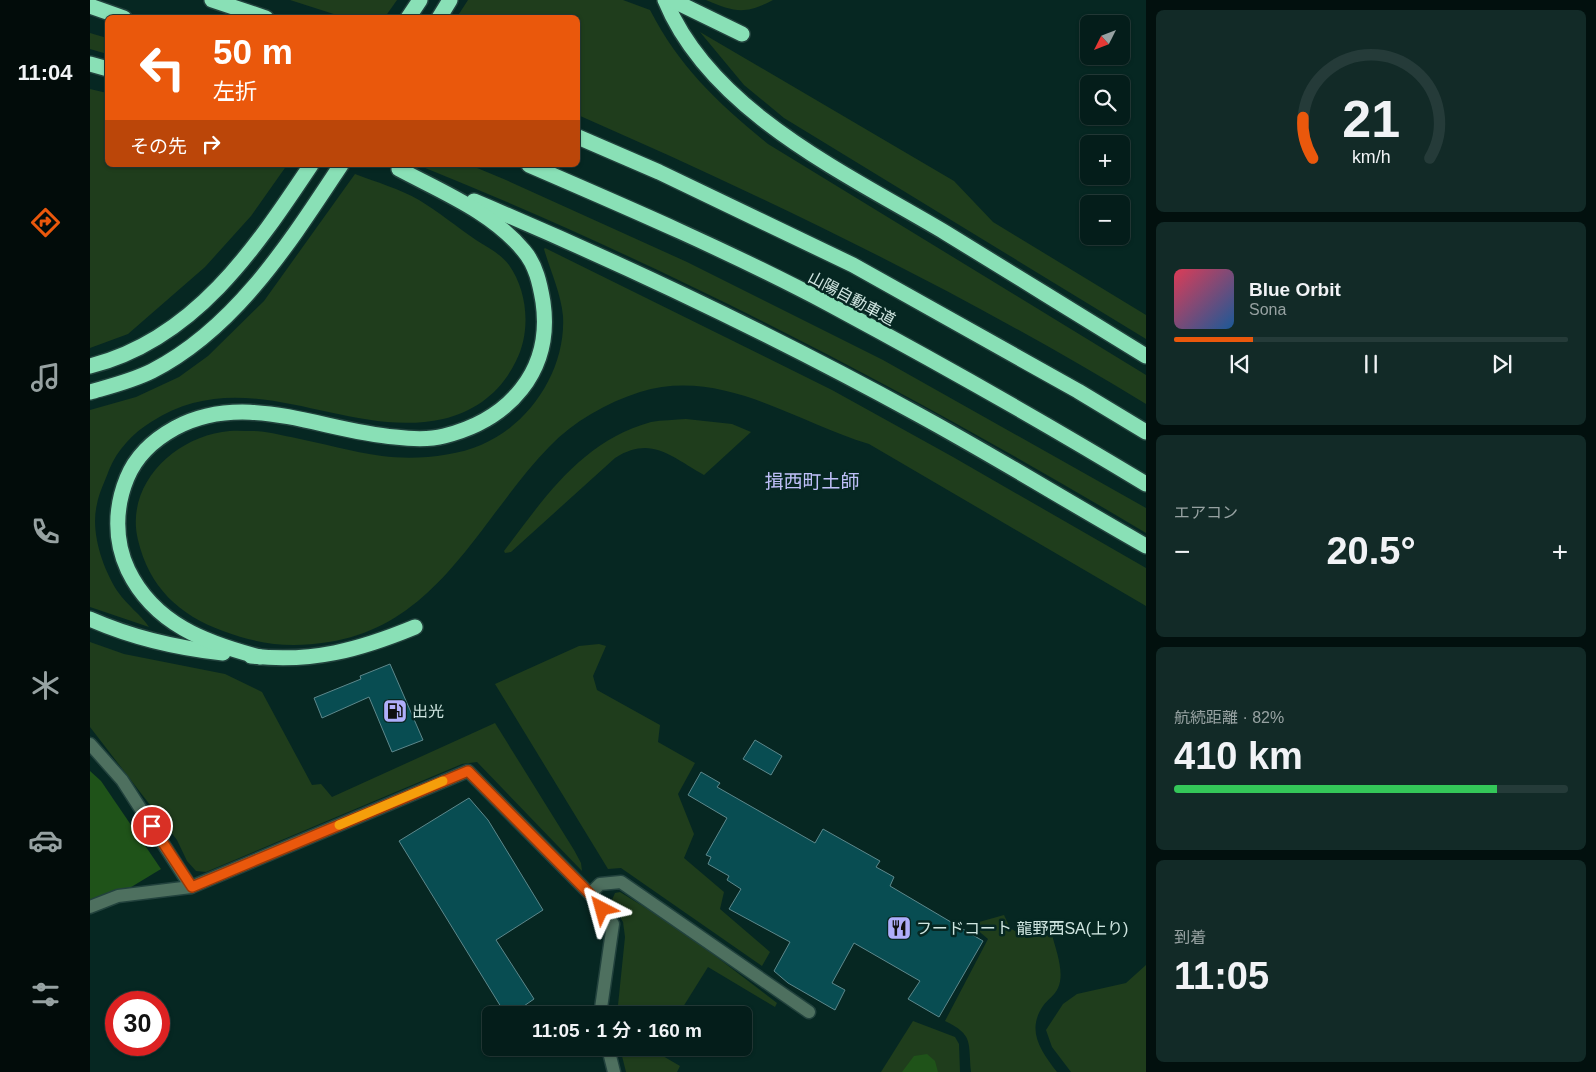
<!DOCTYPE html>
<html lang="ja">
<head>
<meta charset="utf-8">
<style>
  :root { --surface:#041d1a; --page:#122a27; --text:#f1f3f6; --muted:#97a2a2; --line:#253b39; --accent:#ea580c }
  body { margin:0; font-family:Helvetica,"Noto Sans JP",sans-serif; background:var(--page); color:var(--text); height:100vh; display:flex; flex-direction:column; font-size:19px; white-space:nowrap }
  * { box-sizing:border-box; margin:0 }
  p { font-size:16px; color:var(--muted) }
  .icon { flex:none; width:28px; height:28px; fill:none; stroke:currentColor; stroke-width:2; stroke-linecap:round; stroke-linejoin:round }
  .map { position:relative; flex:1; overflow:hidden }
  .sheet { display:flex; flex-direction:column; gap:10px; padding:10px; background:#02100e; width:450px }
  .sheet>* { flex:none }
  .hud { position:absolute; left:15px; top:15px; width:475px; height:152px; border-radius:8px; box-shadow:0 1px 4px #0004,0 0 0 1px var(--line); background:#ea580c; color:#fff; overflow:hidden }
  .needle { width:32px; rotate:228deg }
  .buttons { position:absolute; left:990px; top:15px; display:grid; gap:10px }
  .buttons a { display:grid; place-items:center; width:50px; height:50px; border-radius:8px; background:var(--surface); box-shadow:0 1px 4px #0004,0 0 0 1px var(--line); font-size:25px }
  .speed { position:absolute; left:15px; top:991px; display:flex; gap:10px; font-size:25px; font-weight:700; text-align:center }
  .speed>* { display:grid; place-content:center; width:65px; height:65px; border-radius:50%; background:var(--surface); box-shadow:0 1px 4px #0004,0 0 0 1px var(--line); line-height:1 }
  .speed .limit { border:8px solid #d22; background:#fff; color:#111 }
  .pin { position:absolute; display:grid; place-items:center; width:42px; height:42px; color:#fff; margin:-21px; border:2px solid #fff; border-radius:50%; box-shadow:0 1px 5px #0007 }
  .me { position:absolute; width:55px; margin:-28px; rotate:321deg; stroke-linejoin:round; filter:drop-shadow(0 0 4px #0008) }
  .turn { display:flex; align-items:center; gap:18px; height:105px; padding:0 25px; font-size:22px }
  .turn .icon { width:65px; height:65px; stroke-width:2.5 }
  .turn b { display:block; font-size:35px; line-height:42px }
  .then { display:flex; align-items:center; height:48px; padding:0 25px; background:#0003; gap:10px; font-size:19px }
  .big { font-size:38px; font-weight:600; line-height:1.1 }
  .sheet .tile { flex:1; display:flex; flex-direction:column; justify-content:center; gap:8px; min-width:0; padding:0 18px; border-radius:8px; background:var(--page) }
  .sheet .dial { align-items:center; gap:0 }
  .dial svg { height:130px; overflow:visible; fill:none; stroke:var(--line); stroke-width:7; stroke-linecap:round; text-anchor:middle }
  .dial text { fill:var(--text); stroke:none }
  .song { display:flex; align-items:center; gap:15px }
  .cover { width:60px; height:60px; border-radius:8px; background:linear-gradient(135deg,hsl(350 70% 55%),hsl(210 70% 35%)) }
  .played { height:5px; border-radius:2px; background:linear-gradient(90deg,var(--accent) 20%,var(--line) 20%) }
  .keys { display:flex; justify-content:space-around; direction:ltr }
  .heat { display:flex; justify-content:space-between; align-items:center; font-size:28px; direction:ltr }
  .charge { height:8px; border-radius:4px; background:linear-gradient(90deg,#34c759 82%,var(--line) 0) }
  .trip { position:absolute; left:392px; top:1006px; width:270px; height:50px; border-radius:8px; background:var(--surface); box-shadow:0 1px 4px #0004,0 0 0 1px var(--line); font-weight:600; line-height:50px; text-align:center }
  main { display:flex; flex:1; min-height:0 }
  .menu { display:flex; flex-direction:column; width:90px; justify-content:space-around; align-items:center; background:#020c0a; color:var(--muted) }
  .menu .icon { width:35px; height:35px }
  .menu .on { color:var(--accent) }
  .menu b { font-size:22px; color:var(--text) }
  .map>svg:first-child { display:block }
  .green { fill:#1f3d1c }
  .forest { fill:#1f5319 }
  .building { fill:#084d52; stroke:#5d888c }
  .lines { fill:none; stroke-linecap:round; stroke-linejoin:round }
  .minor-casing { stroke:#22423d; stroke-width:15 }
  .highway-casing { stroke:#22423d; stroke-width:18 }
  .minor { stroke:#4e705f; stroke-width:12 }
  .highway { stroke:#89e0b6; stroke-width:15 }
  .route-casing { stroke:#983908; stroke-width:12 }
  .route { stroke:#ea580c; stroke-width:9 }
  .slow { stroke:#f59e0b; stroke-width:9 }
  .labels { text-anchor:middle; stroke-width:5; stroke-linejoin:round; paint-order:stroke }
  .street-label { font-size:16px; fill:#d0e6e1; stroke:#062722 }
  .poi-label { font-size:16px; fill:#d0e6e1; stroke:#062722; text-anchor:start }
  .quarter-label { font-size:19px; fill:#bfc0f9; stroke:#062722 }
</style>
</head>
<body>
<main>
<nav class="menu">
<b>11:04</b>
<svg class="icon on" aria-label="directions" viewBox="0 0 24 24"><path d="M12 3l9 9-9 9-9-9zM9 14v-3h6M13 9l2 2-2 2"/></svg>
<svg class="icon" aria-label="music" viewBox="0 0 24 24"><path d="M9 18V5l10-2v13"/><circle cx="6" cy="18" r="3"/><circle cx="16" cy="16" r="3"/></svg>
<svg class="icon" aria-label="phone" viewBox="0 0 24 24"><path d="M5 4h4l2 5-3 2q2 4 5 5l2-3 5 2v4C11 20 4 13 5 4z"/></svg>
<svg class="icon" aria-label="climate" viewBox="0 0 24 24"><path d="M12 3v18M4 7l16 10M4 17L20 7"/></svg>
<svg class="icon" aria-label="car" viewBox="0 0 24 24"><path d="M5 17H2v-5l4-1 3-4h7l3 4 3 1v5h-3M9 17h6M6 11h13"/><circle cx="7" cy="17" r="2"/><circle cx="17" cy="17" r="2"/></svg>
<svg class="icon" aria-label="filters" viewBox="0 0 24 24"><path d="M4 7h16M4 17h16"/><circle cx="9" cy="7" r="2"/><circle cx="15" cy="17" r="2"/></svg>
</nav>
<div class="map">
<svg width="1056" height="1072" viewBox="0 0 1056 1072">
  <rect width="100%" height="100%" fill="#062722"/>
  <g class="green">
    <path d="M200,0H307L295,17H253Z"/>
    <path d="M378,0H533L560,10C590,68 628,103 678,144L1056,375V404C874,293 682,200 488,115V18L367,17Z"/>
    <path d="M616,0H683C655,15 644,12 616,0Z"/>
    <path d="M610,32L864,181L903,222L1056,315V339L694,118L654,85Z"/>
    <path d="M0,33L17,38V54L0,49Z"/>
    <path d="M0,89L17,93L18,165H197L161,216L115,267L38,334L0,348Z"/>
    <path d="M328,165H380L416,180L597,262L793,360L1056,508V533C822,393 581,267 328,165Z"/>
    <path d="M265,174C286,182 310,189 329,200C349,212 367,227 386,240C397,247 411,254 419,265C438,292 441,332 426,361C411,392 386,411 353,419C254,441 158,359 61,422C43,433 27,450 19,470C15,481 9,493 7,504C0,532 13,569 28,592C37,605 51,615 59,627L0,607V410L46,397L89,377L118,356L174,301Z"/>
    <path d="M455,248L742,390L863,457L1056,568V606L779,444C705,422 632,367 550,392C516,403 484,421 459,447C390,518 349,625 239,642C200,648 171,645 133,631C89,615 59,587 48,540C35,487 81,440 132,432C142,430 153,431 163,431C176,431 189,435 201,437C231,443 262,452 292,456C323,460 363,457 391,445C441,424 476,369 473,316C471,293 460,270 454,249Z"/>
    <path d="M596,419L642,424L661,432L614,475C581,457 562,435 525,458L421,552L415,553L414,551C455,497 492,441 561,422C572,420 585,420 596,419Z"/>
    <path d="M0,642L34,654L135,674L172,692L222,785L231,784L242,797L405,723L484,850L491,863L492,871L387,762L372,764L116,872L106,871L97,861L87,840L0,727Z"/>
    <path d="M509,644L516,646L503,676L507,690L570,725L568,742L605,763L588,794L604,834L594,858L634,892L630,909L680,952L672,966L531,868L518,869L405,684L489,646Z"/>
    <path d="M530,892L590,929L687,1003L685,1007L618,967L588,1015H527L535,937L533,922L521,902L525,893Z"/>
    <path d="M914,915L920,928L936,938L962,935C966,950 975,973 968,988C965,995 957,1000 953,1006C936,1031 951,1051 967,1072H881C878,1042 884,1035 855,1021L898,939L885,928L889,922Z"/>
    <path d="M1056,965V1072H981L962,1047L956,1030L973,1004L987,994L1036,983Z"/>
    <path d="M823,1021L865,1037L869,1044L870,1072H791Z"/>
    <path d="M530,1048H568L566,1052L590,1066L587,1072H536Z"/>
  </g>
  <g class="forest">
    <path d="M0,771L11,781L71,869L0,912Z"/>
    <path d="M837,1054L845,1061L848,1072H812L824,1056Z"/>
  </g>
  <g class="building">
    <path d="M300,664L333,740L302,752L279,697L232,718L224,698L271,679L270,676Z"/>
    <path d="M665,740L692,756L681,775L653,759Z"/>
    <path d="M611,772L630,783L627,787L725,843L733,829L790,861L786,867L804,877L800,886L893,941L849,1017L818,999L830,981L764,943L742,983L755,990L745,1010L698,983L684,971L700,942L639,909L651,889L637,880L639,876L618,864L621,857L616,855L637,818L598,795Z"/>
    <path d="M379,798L398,820L453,910L406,940L444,999L421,1015H416L309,841Z"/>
  </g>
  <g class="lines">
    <defs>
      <g id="minor">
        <path d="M0,744L32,780L101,887"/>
        <path d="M500,894L510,884L531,882L719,1012"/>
        <path d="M0,907L28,896L101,887L378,771L500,894L523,924L510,1015"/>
        <path d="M518,1048L524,1072"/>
      </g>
      <g id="highway">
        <path d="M122,0L176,18"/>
        <path d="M575,0C621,112 757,174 856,233C923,274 989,315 1056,356"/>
        <path d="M582,0L652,34"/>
        <path d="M0,6L34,18"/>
        <path d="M318,18L330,0"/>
        <path d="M349,18L360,0"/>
        <path d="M0,64L18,69"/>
        <path d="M488,137L569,172L763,265L988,391L1056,432"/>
        <path d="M439,165C541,209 643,253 741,305C847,362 952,421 1056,484"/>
        <path d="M384,201C536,265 685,336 829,415C906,457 980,503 1056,546"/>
        <path d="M0,366C104,340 165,249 221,165"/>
        <path d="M0,392C21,386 42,381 62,371C146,328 200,242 251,165"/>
        <path d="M0,619C43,638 87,648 133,653"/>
        <path d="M161,656C222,663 269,650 325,627"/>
        <path d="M170,657C116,643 64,624 38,570C24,540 25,507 37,478C46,456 65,439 85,428C156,390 231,431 305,437C321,439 339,440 354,436C419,420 463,371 453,302C450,284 446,265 434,251C402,212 352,192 309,169"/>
      </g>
    </defs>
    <use href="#minor" class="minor-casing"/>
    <use href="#highway" class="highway-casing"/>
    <use href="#minor" class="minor"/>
    <use href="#highway" class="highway"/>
  </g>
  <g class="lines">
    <defs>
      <path id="route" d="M62,826L102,887L378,771L500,894L512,909"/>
    </defs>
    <use href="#route" class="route-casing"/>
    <use href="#route" class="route"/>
    <path class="slow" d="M249,825L353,781"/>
  </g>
  <defs>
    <symbol id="fuel-square" viewBox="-11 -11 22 22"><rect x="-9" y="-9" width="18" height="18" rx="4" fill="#afaefa" stroke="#062722"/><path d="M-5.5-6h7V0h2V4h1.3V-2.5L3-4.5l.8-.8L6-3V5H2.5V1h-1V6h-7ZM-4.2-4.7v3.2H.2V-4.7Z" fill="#111"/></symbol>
    <symbol id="restaurant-square" viewBox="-11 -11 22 22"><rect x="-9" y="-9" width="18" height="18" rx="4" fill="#afaefa" stroke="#062722"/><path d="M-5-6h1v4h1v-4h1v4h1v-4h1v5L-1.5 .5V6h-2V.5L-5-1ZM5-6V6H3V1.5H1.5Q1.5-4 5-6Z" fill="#111"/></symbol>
  </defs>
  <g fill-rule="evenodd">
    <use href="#fuel-square" x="291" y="697" width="28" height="28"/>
    <use href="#restaurant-square" x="795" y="914" width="28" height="28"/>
  </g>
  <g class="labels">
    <g class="street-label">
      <text transform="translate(762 298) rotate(28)" y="6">山陽自動車道</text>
    </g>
    <g class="poi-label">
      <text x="322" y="717">出光</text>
      <text x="826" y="934">フードコート 龍野西SA(上り)</text>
    </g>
    <g class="quarter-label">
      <text x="722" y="488">揖西町土師</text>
    </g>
  </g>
</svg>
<div class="buttons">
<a><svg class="needle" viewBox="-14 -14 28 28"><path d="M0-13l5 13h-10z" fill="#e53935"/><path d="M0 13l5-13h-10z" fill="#97a2a2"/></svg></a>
<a><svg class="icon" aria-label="search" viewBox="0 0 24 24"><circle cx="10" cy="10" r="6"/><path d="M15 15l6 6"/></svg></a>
<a>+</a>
<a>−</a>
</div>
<div class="speed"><div class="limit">30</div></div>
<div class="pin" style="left:62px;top:826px;background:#d93025"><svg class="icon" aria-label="arrive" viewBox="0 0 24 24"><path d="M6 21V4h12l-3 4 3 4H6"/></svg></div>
<svg class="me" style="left:512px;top:909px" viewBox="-20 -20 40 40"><path d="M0-17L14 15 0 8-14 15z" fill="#ea580c" stroke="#fff" stroke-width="4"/></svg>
<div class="trip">11:05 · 1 分 · 160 m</div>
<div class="hud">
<div class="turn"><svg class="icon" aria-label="left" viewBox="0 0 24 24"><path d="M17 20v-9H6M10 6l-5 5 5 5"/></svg><div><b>50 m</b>左折</div></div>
<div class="then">その先<svg class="icon" aria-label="right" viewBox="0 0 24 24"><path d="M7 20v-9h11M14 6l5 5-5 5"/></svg></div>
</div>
</div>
<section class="sheet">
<div class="tile dial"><svg viewBox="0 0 100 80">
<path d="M14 69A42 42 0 1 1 86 69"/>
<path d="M14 69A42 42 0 0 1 8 44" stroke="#ea580c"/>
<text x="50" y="56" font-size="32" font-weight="700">21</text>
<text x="50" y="72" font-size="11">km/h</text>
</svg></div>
<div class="tile">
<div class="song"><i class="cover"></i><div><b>Blue Orbit</b><p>Sona</p></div></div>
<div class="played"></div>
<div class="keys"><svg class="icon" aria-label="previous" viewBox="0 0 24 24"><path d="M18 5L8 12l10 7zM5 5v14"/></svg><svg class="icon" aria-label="pause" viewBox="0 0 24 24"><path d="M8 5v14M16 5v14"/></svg><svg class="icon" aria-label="next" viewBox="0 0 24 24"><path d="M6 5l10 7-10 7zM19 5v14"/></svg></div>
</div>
<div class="tile"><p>エアコン</p>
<div class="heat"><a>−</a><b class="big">20.5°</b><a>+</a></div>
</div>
<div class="tile"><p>航続距離 · 82%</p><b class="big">410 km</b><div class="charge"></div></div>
<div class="tile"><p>到着</p><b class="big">11:05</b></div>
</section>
</main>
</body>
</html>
